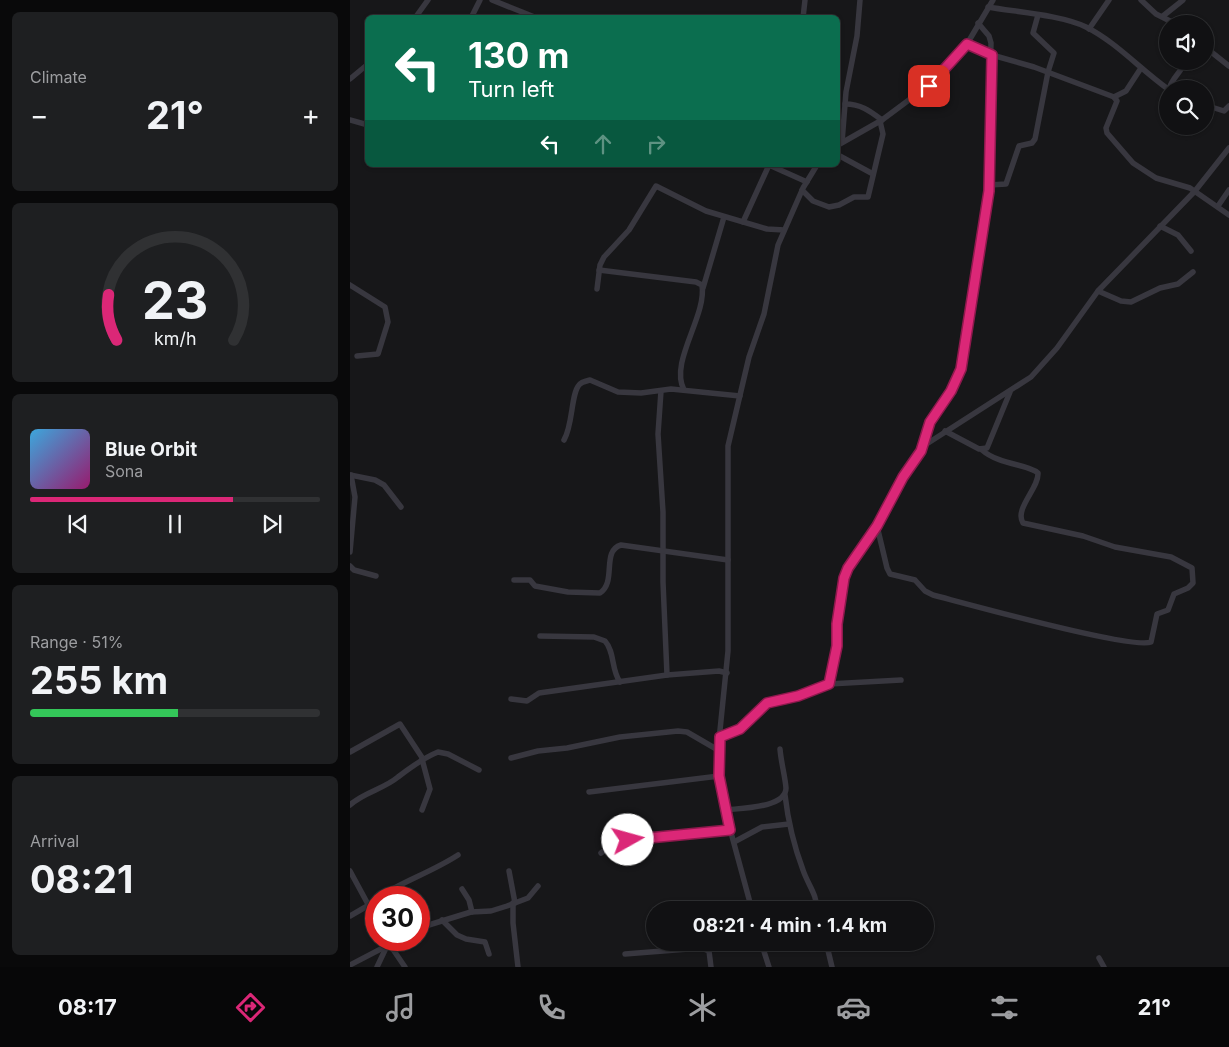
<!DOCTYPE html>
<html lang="en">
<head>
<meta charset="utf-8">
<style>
  :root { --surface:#111113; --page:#1e1f21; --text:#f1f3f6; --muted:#9c9da0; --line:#303133; --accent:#db2777 }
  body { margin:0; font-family:Inter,sans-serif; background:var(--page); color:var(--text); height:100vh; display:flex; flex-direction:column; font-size:19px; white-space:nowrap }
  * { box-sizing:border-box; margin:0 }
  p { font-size:16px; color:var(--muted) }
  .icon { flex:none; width:28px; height:28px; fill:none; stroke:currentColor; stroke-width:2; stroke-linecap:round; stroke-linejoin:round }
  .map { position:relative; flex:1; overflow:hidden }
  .drawer { display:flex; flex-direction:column; gap:12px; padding:12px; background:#09090a; width:350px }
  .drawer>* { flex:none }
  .guide { position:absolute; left:15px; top:15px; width:475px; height:152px; border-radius:8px; box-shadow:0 1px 4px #0004,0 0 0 1px var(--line); background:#0b6e4f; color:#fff; overflow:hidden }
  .controls { position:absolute; left:809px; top:15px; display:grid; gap:10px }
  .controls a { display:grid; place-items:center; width:55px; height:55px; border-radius:50%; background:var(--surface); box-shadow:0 1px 4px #0004,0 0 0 1px var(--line); font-size:25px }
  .speed { position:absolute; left:15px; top:886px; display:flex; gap:10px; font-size:25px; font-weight:700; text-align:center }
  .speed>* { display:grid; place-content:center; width:65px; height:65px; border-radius:50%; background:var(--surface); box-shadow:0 1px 4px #0004,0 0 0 1px var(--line); line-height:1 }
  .speed .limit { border:8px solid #d22; background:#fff; color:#111 }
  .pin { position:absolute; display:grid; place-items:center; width:42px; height:42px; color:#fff; margin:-21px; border-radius:10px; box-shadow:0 2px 8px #0006 }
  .me { position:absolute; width:55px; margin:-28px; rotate:83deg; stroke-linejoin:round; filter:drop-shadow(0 0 4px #0008) }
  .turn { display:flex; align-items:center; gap:18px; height:105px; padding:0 20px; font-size:22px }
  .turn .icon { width:65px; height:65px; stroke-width:2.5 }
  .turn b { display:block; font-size:35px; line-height:42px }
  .lanes { display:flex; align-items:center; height:48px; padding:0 20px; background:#0003; justify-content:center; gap:25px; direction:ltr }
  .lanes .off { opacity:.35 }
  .big { font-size:38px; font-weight:700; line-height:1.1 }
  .drawer .widget { flex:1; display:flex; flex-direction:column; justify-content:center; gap:8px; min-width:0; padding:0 18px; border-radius:8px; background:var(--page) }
  .drawer .dial { align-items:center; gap:0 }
  .dial svg { height:130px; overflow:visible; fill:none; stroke:var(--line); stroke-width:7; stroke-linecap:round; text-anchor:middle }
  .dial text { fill:var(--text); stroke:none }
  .song { display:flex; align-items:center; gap:15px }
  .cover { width:60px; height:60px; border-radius:8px; background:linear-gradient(135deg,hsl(200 70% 55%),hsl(320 70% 35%)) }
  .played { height:5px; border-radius:2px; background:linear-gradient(90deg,var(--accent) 70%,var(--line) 70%) }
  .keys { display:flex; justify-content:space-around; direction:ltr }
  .heat { display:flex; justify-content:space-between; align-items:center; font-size:28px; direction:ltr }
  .charge { height:8px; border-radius:4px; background:linear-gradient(90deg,#34c759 51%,var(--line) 0) }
  .trip { position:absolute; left:296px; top:901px; width:288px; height:50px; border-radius:25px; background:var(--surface); box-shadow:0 1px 4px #0004,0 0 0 1px var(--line); font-weight:700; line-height:50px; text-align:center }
  .tabs { display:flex; height:80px; justify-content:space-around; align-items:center; background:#070708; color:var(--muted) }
  .tabs .icon { width:35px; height:35px }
  .tabs .current { color:var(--accent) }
  .tabs b { font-size:22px; color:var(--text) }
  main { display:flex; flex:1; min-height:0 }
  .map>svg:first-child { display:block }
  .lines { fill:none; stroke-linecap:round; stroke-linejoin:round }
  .minor { stroke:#38373f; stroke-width:5.5 }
  .route-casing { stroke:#8e194d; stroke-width:12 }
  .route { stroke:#db2777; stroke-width:9 }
</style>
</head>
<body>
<main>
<section class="drawer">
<div class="widget"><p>Climate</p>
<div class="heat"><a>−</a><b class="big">21°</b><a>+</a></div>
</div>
<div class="widget dial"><svg viewBox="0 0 100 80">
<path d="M14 69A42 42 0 1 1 86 69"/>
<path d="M14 69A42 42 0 0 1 9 41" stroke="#db2777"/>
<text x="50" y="56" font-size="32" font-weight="700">23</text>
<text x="50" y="72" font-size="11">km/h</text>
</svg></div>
<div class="widget">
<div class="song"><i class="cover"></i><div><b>Blue Orbit</b><p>Sona</p></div></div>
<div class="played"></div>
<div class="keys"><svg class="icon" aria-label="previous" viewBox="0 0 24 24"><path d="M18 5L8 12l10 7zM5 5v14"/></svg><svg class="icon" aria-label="pause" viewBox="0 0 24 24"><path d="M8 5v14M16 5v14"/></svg><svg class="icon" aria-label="next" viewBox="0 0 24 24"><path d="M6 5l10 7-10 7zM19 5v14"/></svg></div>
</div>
<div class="widget"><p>Range · 51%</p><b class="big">255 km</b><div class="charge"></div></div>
<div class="widget"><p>Arrival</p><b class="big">08:21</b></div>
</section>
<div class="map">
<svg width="879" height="967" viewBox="0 0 879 967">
  <rect width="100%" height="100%" fill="#171719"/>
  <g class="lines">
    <g class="minor">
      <path d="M142,0L187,18"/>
      <path d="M791,0L806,14L826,24"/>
      <path d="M638,7C666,12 711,15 736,27C766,42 790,69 818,89"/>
      <path d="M813,16L833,0"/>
      <path d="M65,18L78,0"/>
      <path d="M121,18L130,0"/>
      <path d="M453,18L455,0"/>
      <path d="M628,23L639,36L641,43L639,119L641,145L639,191L632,249L619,313L615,352L611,369L601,391L577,430L575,445L553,477L527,526L537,568L540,574L565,580L575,591L583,595C614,603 783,650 801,642L807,614L818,610L824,594L838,588L843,583L842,568L821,557L765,547L733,536L673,523C664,509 689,488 688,473C678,464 649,465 632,450"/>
      <path d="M739,29L759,0"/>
      <path d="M617,44L642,55L684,67L764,97L767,101L756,128L757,133L783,163L806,178L840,188L879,215"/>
      <path d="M855,47L879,66"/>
      <path d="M0,79L18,64"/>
      <path d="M819,89C823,76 832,72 835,61"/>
      <path d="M764,97L776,91L791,68"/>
      <path d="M495,104C511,104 520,111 532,120"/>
      <path d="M855,105L874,111L879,106"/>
      <path d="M0,120L18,125"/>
      <path d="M492,142L496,92L507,36L510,0"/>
      <path d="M488,145L532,120L579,85L617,44L643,0"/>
      <path d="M488,155L523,174"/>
      <path d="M639,185L656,184L669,146L682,143L685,139L698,72L704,53L683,33L688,15"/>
      <path d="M452,190L463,201L479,207L489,205L504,197H518L533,134L530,121"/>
      <path d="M868,206L879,190"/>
      <path d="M393,222L419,165L457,182"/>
      <path d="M810,226L828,235L841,251"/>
      <path d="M249,270L346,282L352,285C357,316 319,362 334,390"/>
      <path d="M0,285L35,307L38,322L28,354L7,356"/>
      <path d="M353,288L374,217"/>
      <path d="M247,289L250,265L254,257L279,230L306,186L356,211L417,229L434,230"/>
      <path d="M748,291L771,301L781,302L810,288L828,284L843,272"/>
      <path d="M311,391L308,434L313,512V582L317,675"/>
      <path d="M595,431L629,449L637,448L660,392"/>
      <path d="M214,440C223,425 221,394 229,385C231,382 236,381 240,380L268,392L291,393L321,389L390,396"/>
      <path d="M575,445L681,377L707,348L748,291L845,191L879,148"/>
      <path d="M0,475L25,480L34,485L51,507"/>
      <path d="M0,552L5,497L1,475"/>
      <path d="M0,566L4,570L26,576"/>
      <path d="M164,580H180L185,586L218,592L250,593C267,582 251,551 271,545L378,560"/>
      <path d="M190,636L244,637L255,641C265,652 261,670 270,682"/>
      <path d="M479,684L487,645V624L494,578L503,560L527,526"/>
      <path d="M161,699L177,701L189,693L317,675L369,671L377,673"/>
      <path d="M371,737L390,729L417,703L448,696L479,684L551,680"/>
      <path d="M0,752L50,724L73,759"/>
      <path d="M161,758L188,751L217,748L270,737L328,731L337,732L368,750"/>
      <path d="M239,792L369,776"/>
      <path d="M435,795C438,821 444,846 453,870C458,885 467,894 467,910"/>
      <path d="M0,805C14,792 34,789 48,777C61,767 73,758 88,752L98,754L129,770"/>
      <path d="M72,810L80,789L72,759"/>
      <path d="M375,810C391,808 436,808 436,788C435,776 431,762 430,749"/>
      <path d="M384,842L412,827L439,824"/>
      <path d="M251,853C280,830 343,833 380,830"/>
      <path d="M0,871L26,919"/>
      <path d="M159,871L165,903"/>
      <path d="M112,889L119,900L122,912"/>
      <path d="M27,898C53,881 82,872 108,855"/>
      <path d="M163,903V923L168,967"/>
      <path d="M402,910L373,803L369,776L368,750L378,651V446L399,357L414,314L428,245L453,188L467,165"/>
      <path d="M0,916L19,905"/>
      <path d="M92,920L107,935L116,939L135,942L139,954"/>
      <path d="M69,928L121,912L141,911L157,906L178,898L188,886"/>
      <path d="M411,942L419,967"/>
      <path d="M476,942L482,967"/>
      <path d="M40,945L55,967"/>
      <path d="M275,954L351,948L359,951L361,967"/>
      <path d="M749,958L754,967"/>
      <path d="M0,965L48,940"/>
      <path d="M27,967L36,948"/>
    </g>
  </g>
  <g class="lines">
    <defs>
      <path id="route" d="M278,840L380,830L369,776L370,737L390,729L417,703L448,696L479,684L487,646V624L494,578L498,568L527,526L553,477L571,451L580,422L601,391L611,369L639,191L642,55L617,44L579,86"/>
    </defs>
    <use href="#route" class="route-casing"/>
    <use href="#route" class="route"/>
  </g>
</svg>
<div class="controls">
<a><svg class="icon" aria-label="sound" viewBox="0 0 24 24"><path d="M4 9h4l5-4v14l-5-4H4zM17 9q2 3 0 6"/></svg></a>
<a><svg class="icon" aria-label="search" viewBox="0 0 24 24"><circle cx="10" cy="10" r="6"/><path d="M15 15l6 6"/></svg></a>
</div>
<div class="speed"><div class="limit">30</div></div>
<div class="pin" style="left:579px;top:86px;background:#d93025"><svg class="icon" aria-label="arrive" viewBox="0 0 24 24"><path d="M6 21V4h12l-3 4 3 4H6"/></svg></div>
<svg class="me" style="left:278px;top:840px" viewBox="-20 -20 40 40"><circle r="19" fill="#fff"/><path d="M0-13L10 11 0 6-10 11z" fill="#db2777"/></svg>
<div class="trip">08:21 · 4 min · 1.4 km</div>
<div class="guide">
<div class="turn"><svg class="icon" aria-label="left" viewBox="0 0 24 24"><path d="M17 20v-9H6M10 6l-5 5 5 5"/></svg><div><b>130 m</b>Turn left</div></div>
<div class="lanes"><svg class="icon" aria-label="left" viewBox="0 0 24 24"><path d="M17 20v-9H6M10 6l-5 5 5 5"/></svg><svg class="icon off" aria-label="ahead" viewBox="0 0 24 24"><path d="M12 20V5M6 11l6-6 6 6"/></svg><svg class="icon off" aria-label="right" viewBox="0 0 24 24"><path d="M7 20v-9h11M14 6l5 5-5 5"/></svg></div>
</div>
</div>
</main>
<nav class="tabs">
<b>08:17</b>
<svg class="icon current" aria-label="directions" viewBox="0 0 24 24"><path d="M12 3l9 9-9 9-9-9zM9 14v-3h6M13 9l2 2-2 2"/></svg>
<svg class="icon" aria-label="music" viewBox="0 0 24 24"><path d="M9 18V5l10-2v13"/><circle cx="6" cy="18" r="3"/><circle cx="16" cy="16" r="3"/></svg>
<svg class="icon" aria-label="phone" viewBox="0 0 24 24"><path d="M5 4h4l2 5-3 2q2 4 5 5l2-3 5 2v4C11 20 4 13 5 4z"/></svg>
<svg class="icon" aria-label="climate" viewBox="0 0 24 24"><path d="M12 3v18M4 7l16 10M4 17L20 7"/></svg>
<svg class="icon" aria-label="car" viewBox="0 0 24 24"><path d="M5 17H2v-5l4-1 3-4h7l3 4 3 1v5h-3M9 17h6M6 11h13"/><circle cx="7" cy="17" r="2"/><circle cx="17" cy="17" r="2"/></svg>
<svg class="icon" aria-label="filters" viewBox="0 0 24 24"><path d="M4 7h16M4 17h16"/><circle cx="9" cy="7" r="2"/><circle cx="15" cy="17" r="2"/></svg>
<b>21°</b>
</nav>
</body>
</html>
